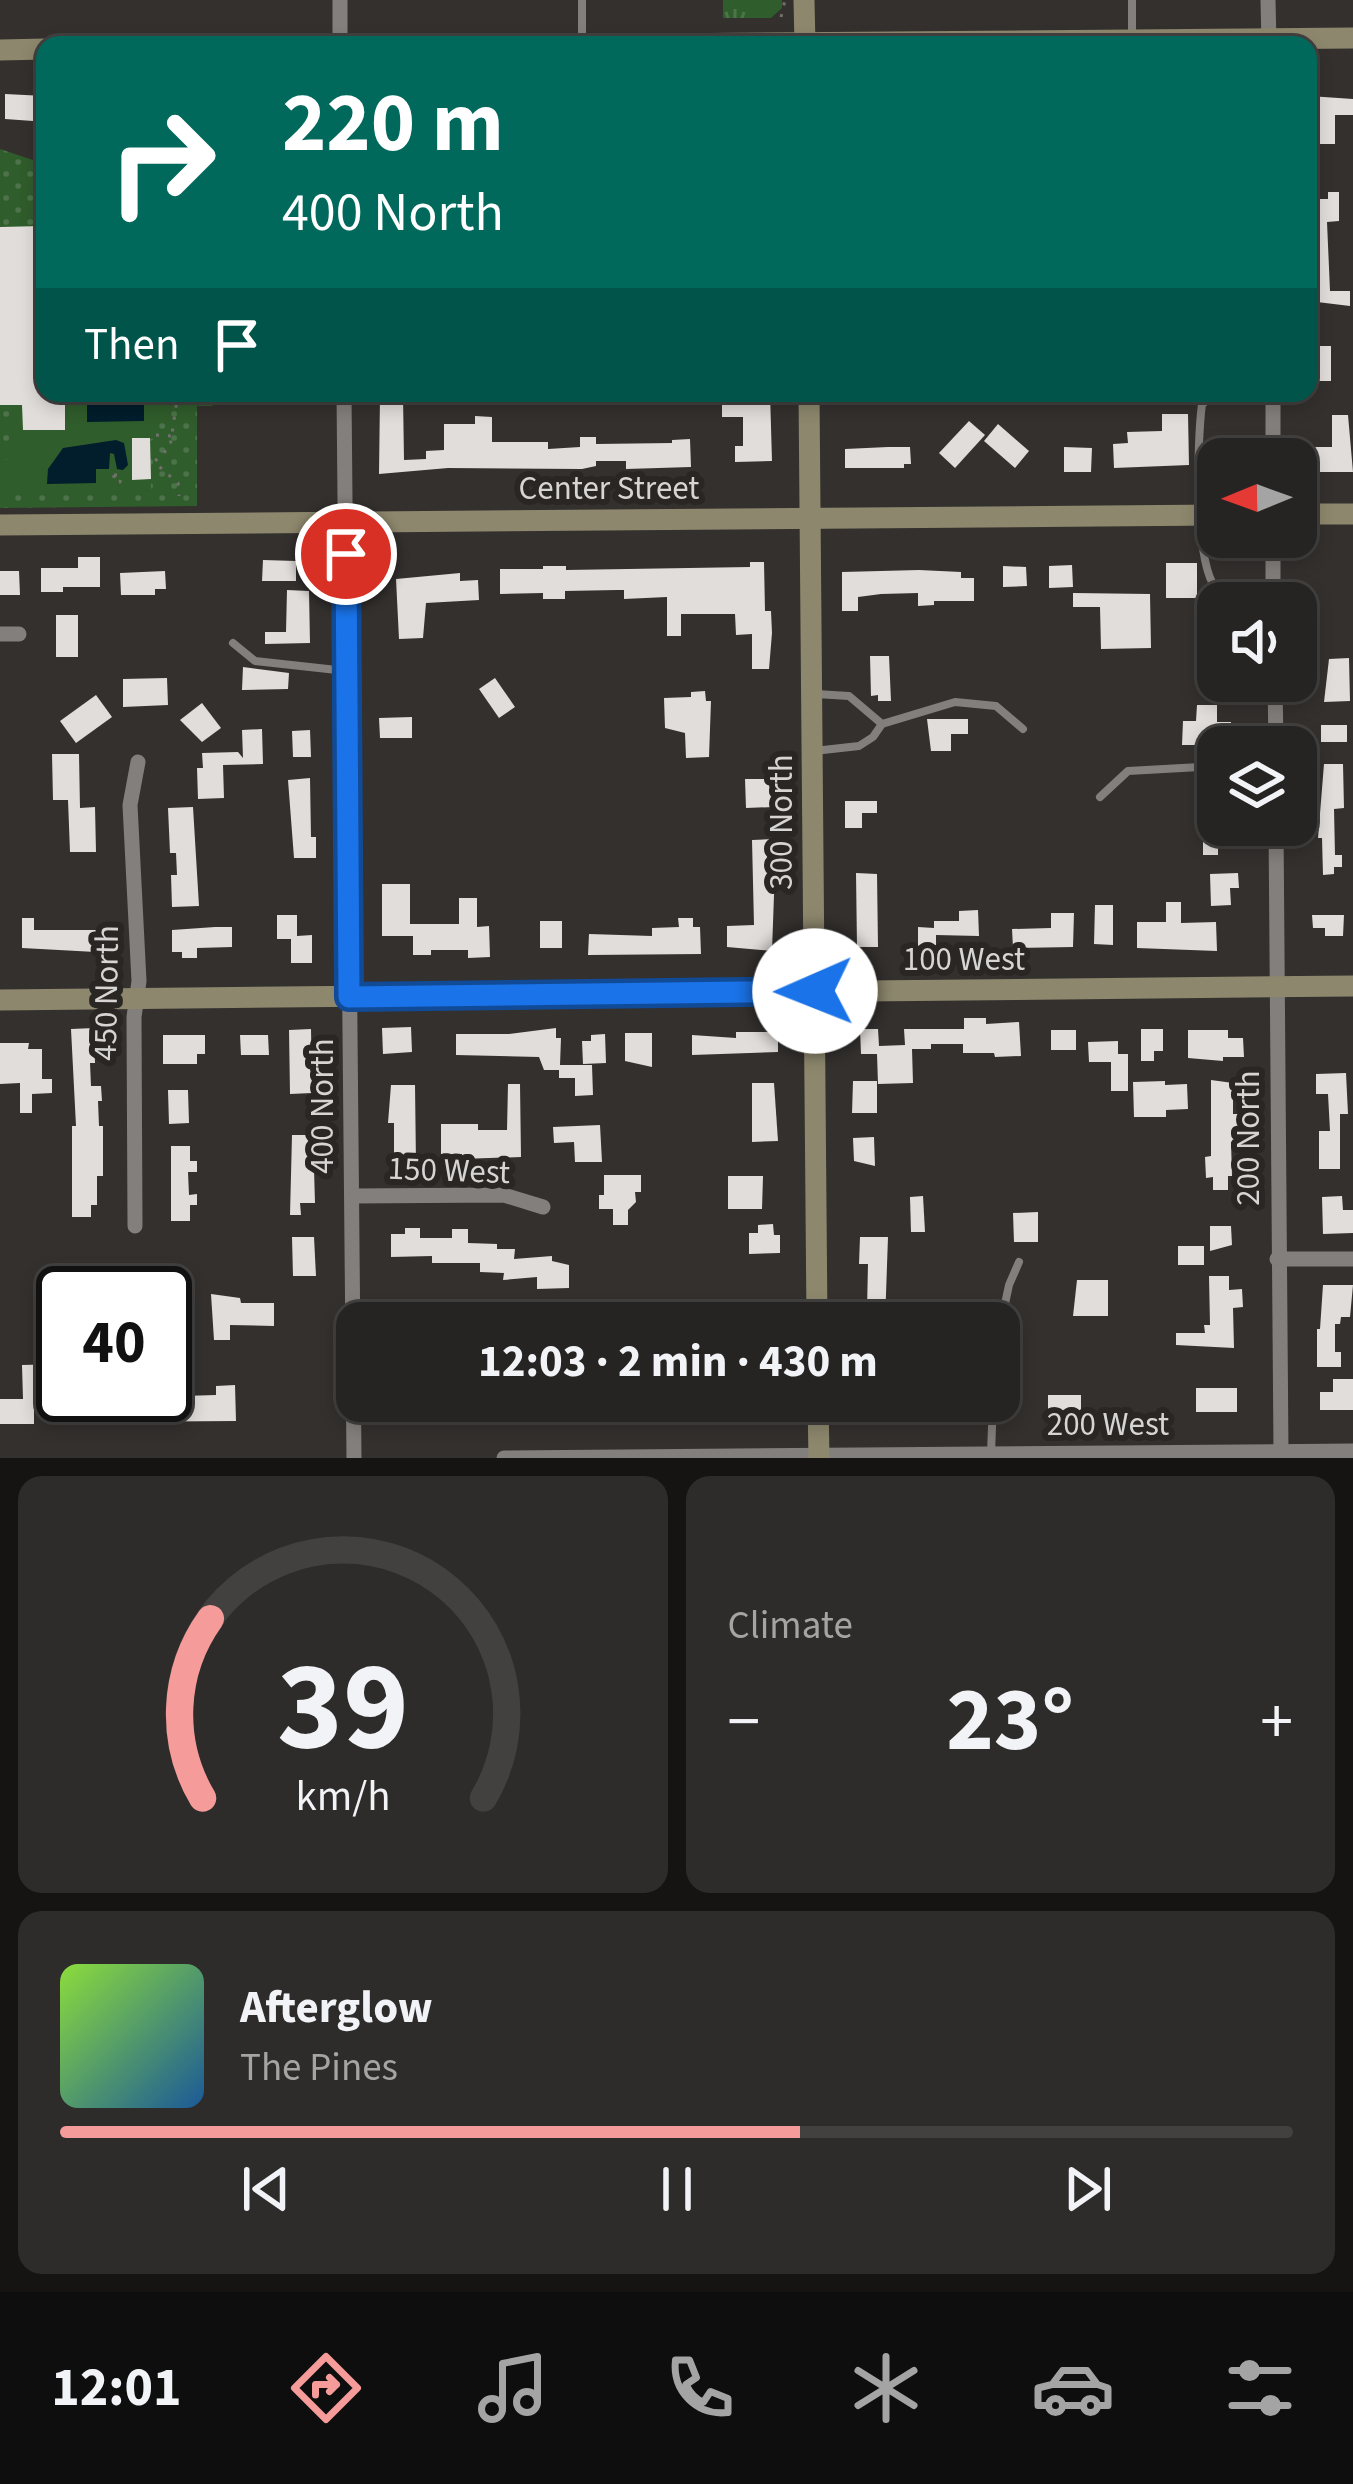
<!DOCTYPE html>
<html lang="en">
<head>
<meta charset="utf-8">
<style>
  :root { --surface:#262422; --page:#2e2c2a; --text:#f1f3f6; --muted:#a4a4a5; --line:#424140; --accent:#f59b99 }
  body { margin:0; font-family:"Source Sans 3",sans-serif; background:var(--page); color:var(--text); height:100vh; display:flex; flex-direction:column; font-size:45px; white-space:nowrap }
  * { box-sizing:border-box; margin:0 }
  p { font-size:39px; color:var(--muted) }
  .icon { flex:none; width:66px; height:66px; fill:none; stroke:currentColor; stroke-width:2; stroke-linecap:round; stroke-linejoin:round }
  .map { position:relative; height:1458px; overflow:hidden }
  .sheet { display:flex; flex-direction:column; gap:18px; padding:18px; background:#151413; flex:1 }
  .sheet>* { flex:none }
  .guide { position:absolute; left:36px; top:36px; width:1281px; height:366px; border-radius:24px; box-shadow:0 6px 18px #0003,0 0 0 3px var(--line); background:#00695c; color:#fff; overflow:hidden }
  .needle { width:78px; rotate:269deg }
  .buttons { position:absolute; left:1197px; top:438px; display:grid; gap:24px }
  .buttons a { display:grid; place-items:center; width:120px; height:120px; border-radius:24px; background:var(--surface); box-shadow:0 6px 18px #0003,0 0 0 3px var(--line); font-size:60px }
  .speed { position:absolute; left:36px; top:1266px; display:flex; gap:24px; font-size:60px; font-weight:700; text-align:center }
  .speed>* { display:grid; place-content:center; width:156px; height:156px; border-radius:50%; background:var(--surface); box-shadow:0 6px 18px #0003,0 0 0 3px var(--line); line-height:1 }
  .speed .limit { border:6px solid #111; border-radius:18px; background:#fff; color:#111 }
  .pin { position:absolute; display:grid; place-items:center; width:102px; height:102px; color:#fff; margin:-51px; border:6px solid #fff; border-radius:50%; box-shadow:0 3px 12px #0007 }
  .me { position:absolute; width:132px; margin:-66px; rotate:269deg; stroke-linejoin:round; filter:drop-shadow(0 0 9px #0008) }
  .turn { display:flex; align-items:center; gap:42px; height:252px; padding:0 48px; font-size:54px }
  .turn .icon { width:156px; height:156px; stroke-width:2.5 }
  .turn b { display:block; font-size:84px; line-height:102px }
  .then { display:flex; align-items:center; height:114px; padding:0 48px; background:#0003; gap:24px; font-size:45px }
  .big { font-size:90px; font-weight:700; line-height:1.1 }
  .sheet .tile { flex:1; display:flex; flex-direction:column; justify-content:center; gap:18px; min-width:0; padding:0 42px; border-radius:24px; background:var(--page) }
  .sheet .dial { align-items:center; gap:0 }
  .dial svg { height:312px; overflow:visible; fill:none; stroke:var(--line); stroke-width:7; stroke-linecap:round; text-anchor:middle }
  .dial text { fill:var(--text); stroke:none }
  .song { display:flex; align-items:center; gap:36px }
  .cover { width:144px; height:144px; border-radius:18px; background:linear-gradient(135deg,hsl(90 70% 55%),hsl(210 70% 35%)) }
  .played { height:12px; border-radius:6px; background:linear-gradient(90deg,var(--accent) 60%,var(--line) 60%) }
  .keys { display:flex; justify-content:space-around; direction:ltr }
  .heat { display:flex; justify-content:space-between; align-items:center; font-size:66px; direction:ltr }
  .sheet .tiles { flex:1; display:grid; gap:18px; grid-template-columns:1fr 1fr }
  .tile:last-child { grid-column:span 2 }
  .trip { position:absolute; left:336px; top:1302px; width:684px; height:120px; border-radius:24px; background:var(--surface); box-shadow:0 6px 18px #0003,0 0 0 3px var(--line); font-weight:700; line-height:120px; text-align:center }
  .dock { display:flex; height:192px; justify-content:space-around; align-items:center; background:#0f0e0e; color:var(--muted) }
  .dock .icon { width:84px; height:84px }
  .dock .selected { color:var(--accent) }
  .dock b { font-size:54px; color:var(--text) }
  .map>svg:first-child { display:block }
  .grass { fill:url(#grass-tufts) }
  .park { fill:url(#park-dots) }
  .pitch { fill:#305d2c }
  .water { fill:#021d2c }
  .building { fill:#e1ddda }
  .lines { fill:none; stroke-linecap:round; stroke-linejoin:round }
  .path { stroke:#72706e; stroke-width:3; stroke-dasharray:3 9; stroke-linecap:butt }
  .lane { stroke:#837f7c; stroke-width:8 }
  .street { stroke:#837f7c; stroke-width:15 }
  .secondary { stroke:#8d876d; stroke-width:21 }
  .route-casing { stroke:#114b97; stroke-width:30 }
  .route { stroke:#1a73e8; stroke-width:21 }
  .labels { text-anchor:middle; stroke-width:12; stroke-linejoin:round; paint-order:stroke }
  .street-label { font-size:33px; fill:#d7d5d4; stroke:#292624 }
</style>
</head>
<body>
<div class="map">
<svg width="1353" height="1458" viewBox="0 0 1353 1458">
  <defs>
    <pattern id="grass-tufts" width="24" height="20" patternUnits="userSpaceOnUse" patternTransform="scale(3)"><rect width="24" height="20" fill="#305d2c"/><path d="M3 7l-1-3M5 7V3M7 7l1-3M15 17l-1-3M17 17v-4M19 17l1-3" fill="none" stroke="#4d734a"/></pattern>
    <pattern id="park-dots" width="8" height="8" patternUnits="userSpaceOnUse" patternTransform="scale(3)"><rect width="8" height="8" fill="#305d2c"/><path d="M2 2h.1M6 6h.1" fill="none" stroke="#4d734a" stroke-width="1.8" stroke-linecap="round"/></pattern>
  </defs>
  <rect width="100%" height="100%" fill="#33302e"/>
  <path class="grass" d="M723,0H782V8L771,18H723Z"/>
  <path class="park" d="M0,149L45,164V393H222L212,406H197V506L0,508Z"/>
  <path class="pitch" d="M65,393H156V438L150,439L151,491L21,492L20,495H0V460L14,459L13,405H22L65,430Z"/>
  <g class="water">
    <path d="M87,393H144V421L87,422Z"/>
    <path d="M116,440L124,443L128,465L123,470L117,469L114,454L110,453L109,469H96V483L47,484L48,469L63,448Z"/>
  </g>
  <g class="building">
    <path d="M5,94L45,96V115H33V121L5,119Z"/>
    <path d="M1309,96L1353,99V115H1335V144H1319L1318,116H1309Z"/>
    <path d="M1328,192H1339V221L1327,222L1330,291H1350V306L1317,302V291H1311L1310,199H1328Z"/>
    <path d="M41,226V236H45V393H65V430H23L22,405H0V227Z"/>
    <rect x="1312" y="346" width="19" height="35"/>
    <path d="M741,393H770L772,461L735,462V446H743V417H722V401H741Z"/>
    <path d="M380,396H403L404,460L426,459V451L444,450V424H475V416L492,417V442H548V449L580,447V437H596V444L672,443V440L690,439L691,467L626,469V461H596V466L582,469L448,468L379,474Z"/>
    <path d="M1162,414H1188L1189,465L1114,468L1113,444L1128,443L1127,432L1162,431Z"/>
    <path d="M1332,415H1348L1353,472H1304L1303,454H1310V447H1332Z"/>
    <path d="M969,421L985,435L955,468L939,453Z"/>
    <path d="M998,424L1029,451L1015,468L984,441Z"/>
    <path d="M132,438H150L151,479L132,480Z"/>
    <path d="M888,447H910L911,464H904V468H845V449Z"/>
    <path d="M1064,447L1092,448L1091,472H1064Z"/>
    <path d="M78,557H100V587H63V592H41V568H78Z"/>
    <path d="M263,560L296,561V581H262Z"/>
    <path d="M750,562H764L765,611H771L772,633L769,669H752V634L736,635L735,614H681V636H667V597L624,599V590H617L565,591V599H543V593L500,594V569H543V566H566V570L750,567Z"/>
    <rect x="1166" y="563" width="31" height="35"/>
    <path d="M1072,565L1073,587L1049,588V566Z"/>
    <path d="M1003,566L1026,567L1027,586L1003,587Z"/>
    <path d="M919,570L961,572V578H974V601H934V605L918,606V593L881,594L858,597V611H842V572Z"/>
    <path d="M0,571H19L20,595H0Z"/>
    <path d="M165,571L166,589H155V595H121L120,573Z"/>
    <path d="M460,573V581L478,580L479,600L426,603L423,638L399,639L396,579Z"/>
    <path d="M287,590L309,591L310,643L265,644V632H286Z"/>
    <path d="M1073,593L1150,594L1151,648L1101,649L1100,607H1073Z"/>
    <rect x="56" y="615" width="22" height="42"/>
    <path d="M870,656H889L891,701H878V695L871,696Z"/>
    <path d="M1349,658L1350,701L1324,702L1329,659Z"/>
    <path d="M243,667L289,673L288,689L242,690Z"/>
    <path d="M167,678L168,705L123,707V679Z"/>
    <path d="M495,678L515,707L499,718L479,689Z"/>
    <path d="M705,691L706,701H711L709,757L686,758L685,733L665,728L664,698L691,697V692Z"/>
    <path d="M96,695L112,717L76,743L60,721Z"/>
    <path d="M202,703L221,728L202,742L180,720Z"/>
    <path d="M1197,705H1217V722H1231L1230,745H1182L1183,721H1196Z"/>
    <path d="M412,717V738H380L379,718Z"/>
    <path d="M927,719H968V734H951V751H931Z"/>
    <rect x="1321" y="725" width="26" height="17"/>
    <path d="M262,729L263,764L223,765L224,798L198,799L197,768H203L202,753L238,752L243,758L242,730Z"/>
    <path d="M310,730L311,757H293L292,731Z"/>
    <path d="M52,754H79L80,808L95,807L96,852H70L68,800H53Z"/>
    <path d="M1324,764H1343L1344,808L1334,809L1335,855H1342V867H1334V874L1323,875L1322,838H1318Z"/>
    <path d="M310,778L311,837H316V858H294L288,780Z"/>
    <path d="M745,779H773L774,807L746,808Z"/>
    <path d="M845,801H877V813H862V828H845Z"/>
    <path d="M1208,802H1218V825H1232V845H1218V855H1203V838L1207,837Z"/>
    <path d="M193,807L199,906L172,907L171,875H177L176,853H170L168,808Z"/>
    <path d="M776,839L772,951L727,947V926L754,925L752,840Z"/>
    <path d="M856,873L877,874L878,947H857Z"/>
    <path d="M1238,873L1239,888H1230L1231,905L1211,906L1210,874Z"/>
    <path d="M382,884H410V924H459V898H477V927L489,926L490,957L468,958V950H431V955H413V936H382Z"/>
    <path d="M1166,902H1181V923L1216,922L1217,951L1137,948V922H1166Z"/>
    <path d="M1095,905H1113V945L1094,944Z"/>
    <path d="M978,910L979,936L936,935V946H918V927L934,928V921H959V911Z"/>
    <path d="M1051,913H1074L1073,947L1013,948L1012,929L1051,928Z"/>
    <path d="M277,915H297V936L312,935V963H291V939H277Z"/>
    <path d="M1312,915H1344L1343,936H1325V928H1313Z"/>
    <path d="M22,918H34V930H114V953L22,948Z"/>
    <path d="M678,918H693V927H700L701,954L588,955L589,934L652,936V928L679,927Z"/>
    <rect x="540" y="921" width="22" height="27"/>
    <path d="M215,927H232V947L197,948V958H182V952H172V930Z"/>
    <path d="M964,1018H986V1024L1019,1022L1021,1056L995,1057L994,1053H963V1044H931V1049H912L913,1083L878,1084L877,1054H861L860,1029H878L879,1046L905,1045L904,1029H964Z"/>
    <path d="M411,1027L412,1052L383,1054L382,1028Z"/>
    <path d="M94,1028L95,1063H90L91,1086H101L102,1101H98L99,1126H103V1176H97V1205H91V1217H72V1126H76L71,1029Z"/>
    <path d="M556,1028V1038H561L560,1065H592L593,1095L575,1096V1078H559V1070H544L539,1057L456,1055V1034H509Z"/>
    <path d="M311,1029L312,1093L290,1094L289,1030Z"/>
    <path d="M1141,1029H1163V1051H1154V1061H1141Z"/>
    <rect x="1051" y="1030" width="25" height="20"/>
    <path d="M1188,1030H1228V1038H1243L1244,1057H1223V1061L1188,1058Z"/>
    <path d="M736,1032H778V1052L692,1055V1035L736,1038Z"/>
    <path d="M625,1033H652V1067L625,1061Z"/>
    <path d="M605,1034L606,1063L583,1064L582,1041H591V1035Z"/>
    <path d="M163,1035H205V1054H197V1064H163Z"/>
    <path d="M240,1035H268L269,1055H241Z"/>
    <path d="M1118,1041V1054H1128V1091H1111V1062H1089L1088,1042Z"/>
    <path d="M0,1043H29L28,1049H42V1079H52V1093L32,1094V1113H20V1083L0,1084Z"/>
    <path d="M1346,1073L1348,1114H1340V1169H1319V1131H1330L1328,1094H1316V1074Z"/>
    <path d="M1211,1080L1233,1083V1114H1240V1128H1235V1142H1231L1232,1176H1228V1190H1213V1177L1206,1178L1205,1157L1211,1156Z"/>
    <path d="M853,1081H877V1113H852Z"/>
    <path d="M1165,1081V1085L1187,1084L1188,1109L1166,1110V1117H1134L1133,1082Z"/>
    <path d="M752,1083H774L778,1141L752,1142Z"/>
    <path d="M508,1084H520L521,1157L461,1159L462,1154H441V1124H478V1130H507Z"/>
    <path d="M391,1085H415L416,1165L394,1164V1123H388Z"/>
    <path d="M168,1090H188L189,1123L169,1124Z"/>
    <path d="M600,1125L602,1162H575L574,1142L554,1143L553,1127Z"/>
    <path d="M292,1135H313L315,1203H300L301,1215H290Z"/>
    <path d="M874,1137L875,1166L854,1161L853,1138Z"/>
    <path d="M171,1146H190V1161H197V1172H188L189,1195L197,1194V1205H190V1221H171Z"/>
    <path d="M604,1175H641V1192H635L636,1202L628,1210V1225H613V1209H599V1195H604Z"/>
    <path d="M728,1176H763L762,1209H728Z"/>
    <path d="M923,1196L925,1232H911L910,1197Z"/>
    <path d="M1342,1196L1343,1210H1353V1233L1323,1234L1322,1197Z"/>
    <path d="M1038,1212V1242H1014L1013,1213Z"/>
    <path d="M773,1224L774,1235H780V1253L749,1254V1233H758V1225Z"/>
    <path d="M1210,1226H1231L1232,1245L1210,1251Z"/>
    <path d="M405,1228H420V1238H452V1229H468V1243L497,1244V1249H515L514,1259L552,1256V1261L569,1265V1288L537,1289V1277L503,1280L504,1273L480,1272V1263H432V1256L391,1257V1234H405Z"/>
    <path d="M292,1237H314L316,1276H293Z"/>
    <path d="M860,1237H888L885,1323H860V1310H867L868,1264H859Z"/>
    <rect x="1178" y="1246" width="26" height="19"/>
    <path d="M1209,1276H1229V1290L1242,1289L1243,1307L1233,1308L1234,1348L1176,1345V1333H1205L1204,1325H1210Z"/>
    <path d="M1077,1280H1108V1316H1073Z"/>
    <path d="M1323,1285H1353L1350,1317H1341L1340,1324H1335V1352H1341V1367H1317V1329H1320Z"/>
    <path d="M211,1294L240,1298L241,1303H274V1326L230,1325V1340H214Z"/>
    <path d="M60,1364L63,1397H34V1424H0V1399H23L22,1365Z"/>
    <path d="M1333,1379H1353V1410H1320V1392H1333Z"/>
    <path d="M183,1383V1396L216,1395V1386L235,1385L236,1421L100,1422V1418H81V1397L168,1398L167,1384Z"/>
    <rect x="1196" y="1388" width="41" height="24"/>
    <rect x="1048" y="1395" width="33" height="19"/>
    <path d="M473,1401H609V1418L526,1415V1412H497L498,1416L480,1417V1413H474Z"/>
    <path d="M847,1401H877L876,1421L847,1425Z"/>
    <path d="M907,1401H982V1414L920,1418L921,1413H907Z"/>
  </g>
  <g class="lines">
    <g class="path">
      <path d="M781,17L785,0"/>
      <path d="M178,393L170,447L154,462L178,483L179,496"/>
      <path d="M202,393L218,403"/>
      <path d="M156,435L172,436"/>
      <path d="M114,475H121L120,482H114Z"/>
    </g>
    <g class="lane">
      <path d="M1132,0V34"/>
      <path d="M582,43V0"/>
      <path d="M1270,594L1216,589C1194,560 1197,442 1202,404L1213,397H1271"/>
      <path d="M233,643L255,661L346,671"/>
      <path d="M816,694L849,696L882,724"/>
      <path d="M814,751L859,746L873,737L882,724L955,702L996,706L1023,729"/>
      <path d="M1100,797L1128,771L1218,766"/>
      <path d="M999,1332L1009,1285L1019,1262"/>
      <path d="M991,1453L993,1401"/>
    </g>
    <g class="street">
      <path d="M340,0V45"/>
      <path d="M1268,0L1269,45"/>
      <path d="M344,393L354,1458"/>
      <path d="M1273,393V459"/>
      <path d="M1273,537V603"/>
      <path d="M0,634H19"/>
      <path d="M1275,681L1276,747"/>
      <path d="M1276,825L1281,1452"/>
      <path d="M352,1196L504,1195L543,1207"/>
      <path d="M135,1226L134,1017L139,981L130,805L138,762"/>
      <path d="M1277,1259H1353"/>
      <path d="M504,1458L1353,1451"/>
    </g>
    <g class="secondary">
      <path d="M804,0L805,45"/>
      <path d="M541,45L1353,38"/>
      <path d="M0,50L45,49"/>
      <path d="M809,393L817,1323"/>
      <path d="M1296,514H1353"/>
      <path d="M0,525L1218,515"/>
      <path d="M0,1000L1353,986"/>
      <path d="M818,1401L819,1458"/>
    </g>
  </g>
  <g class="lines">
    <defs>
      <path id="route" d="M346,554L349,997L815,991"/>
    </defs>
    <use href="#route" class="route-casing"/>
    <use href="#route" class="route"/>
  </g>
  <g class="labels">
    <g class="street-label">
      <text x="609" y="499">Center Street</text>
      <text transform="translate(780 822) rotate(-90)" y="12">300 North</text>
      <text x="964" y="970">100 West</text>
      <text transform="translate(105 993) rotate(-89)" y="12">450 North</text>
      <text transform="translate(321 1106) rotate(-90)" y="12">400 North</text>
      <text transform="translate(1247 1138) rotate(-90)" y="12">200 North</text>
      <text transform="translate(449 1169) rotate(2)" y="12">150 West</text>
      <text x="1108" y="1435">200 West</text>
    </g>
  </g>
</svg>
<div class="buttons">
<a><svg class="needle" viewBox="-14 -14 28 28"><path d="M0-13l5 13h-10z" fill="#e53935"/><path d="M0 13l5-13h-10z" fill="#a4a4a5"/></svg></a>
<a><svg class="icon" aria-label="sound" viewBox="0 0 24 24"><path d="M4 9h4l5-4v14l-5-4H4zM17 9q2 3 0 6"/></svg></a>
<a><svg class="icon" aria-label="layers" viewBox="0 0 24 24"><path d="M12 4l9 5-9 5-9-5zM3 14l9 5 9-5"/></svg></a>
</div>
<div class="speed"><div class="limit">40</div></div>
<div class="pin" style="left:346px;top:554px;background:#d93025"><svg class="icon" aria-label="arrive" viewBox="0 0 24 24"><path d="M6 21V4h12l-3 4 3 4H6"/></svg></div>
<svg class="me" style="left:815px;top:991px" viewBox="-20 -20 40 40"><circle r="19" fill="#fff"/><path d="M0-13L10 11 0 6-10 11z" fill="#1a73e8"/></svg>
<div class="trip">12:03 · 2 min · 430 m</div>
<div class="guide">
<div class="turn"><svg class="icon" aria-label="right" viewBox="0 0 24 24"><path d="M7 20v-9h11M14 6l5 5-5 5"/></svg><div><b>220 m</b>400 North</div></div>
<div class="then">Then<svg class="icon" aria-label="arrive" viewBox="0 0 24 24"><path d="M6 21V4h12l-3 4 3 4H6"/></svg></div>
</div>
</div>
<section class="sheet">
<div class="tiles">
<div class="tile dial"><svg viewBox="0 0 100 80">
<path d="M14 69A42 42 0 1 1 86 69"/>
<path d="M14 69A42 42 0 0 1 16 23" stroke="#f59b99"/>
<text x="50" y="56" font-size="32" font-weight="700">39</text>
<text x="50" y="72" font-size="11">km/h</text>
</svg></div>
<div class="tile"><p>Climate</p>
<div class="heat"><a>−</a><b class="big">23°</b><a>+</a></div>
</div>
<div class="tile">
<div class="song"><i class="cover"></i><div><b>Afterglow</b><p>The Pines</p></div></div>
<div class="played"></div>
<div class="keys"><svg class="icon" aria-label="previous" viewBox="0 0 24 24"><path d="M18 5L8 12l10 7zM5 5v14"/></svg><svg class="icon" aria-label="pause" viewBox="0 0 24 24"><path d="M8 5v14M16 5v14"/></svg><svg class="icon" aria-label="next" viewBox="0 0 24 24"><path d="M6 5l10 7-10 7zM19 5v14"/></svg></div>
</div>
</div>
</section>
<nav class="dock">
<b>12:01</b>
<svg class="icon selected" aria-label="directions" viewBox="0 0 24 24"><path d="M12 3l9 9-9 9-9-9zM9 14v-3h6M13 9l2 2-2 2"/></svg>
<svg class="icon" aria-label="music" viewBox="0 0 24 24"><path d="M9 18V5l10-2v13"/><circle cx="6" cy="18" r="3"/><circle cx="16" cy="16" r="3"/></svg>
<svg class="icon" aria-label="phone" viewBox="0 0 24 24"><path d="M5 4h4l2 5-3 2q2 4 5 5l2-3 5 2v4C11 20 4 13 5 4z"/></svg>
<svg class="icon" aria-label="climate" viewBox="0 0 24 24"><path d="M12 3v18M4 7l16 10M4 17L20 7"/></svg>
<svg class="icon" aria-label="car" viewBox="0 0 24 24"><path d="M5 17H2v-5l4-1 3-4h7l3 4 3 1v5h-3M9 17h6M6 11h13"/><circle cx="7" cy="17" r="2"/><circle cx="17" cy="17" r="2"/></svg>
<svg class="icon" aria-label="filters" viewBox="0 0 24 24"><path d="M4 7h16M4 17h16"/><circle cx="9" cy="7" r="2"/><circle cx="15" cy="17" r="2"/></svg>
</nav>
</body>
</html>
